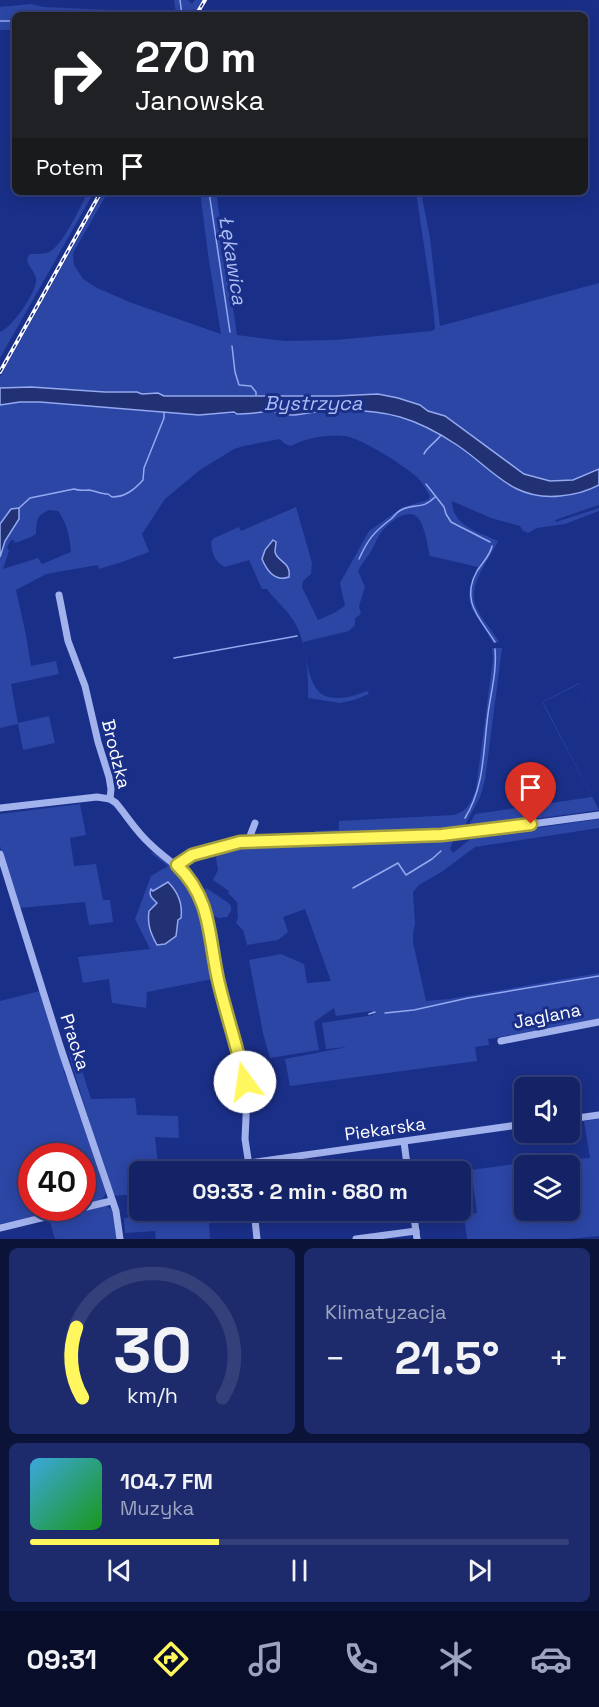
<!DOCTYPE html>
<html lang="pl">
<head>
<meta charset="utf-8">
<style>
  :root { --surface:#142366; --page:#1d2b6c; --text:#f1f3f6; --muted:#9da4bf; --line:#33407a; --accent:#fff75d }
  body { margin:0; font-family:"Space Grotesk",sans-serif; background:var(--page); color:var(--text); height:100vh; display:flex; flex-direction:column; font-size:22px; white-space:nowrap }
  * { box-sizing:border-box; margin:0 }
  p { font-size:20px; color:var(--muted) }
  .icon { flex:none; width:33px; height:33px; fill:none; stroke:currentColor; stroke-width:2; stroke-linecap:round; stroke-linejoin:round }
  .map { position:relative; height:1239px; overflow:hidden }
  .details { display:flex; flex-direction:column; gap:9px; padding:9px; background:#0b1338; flex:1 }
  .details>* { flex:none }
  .guide { position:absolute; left:12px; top:12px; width:576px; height:183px; border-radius:9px; box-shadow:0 3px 15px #0003,0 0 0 2px var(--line); background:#202124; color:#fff; overflow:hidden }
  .buttons { position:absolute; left:514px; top:1077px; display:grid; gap:12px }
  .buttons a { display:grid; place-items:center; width:66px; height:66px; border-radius:9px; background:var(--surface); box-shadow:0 3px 15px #0003,0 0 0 2px var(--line); font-size:30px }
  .speed { position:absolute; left:18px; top:1143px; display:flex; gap:12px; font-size:30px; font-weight:700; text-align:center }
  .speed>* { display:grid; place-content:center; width:78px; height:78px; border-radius:50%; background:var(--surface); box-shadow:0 3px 15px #0003,0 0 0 2px var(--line); line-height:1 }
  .speed .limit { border:9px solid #d22; background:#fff; color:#111 }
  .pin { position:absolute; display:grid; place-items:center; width:51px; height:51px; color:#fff; margin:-62px -26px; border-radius:50% 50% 50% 0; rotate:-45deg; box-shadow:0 0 6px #0007 }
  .pin .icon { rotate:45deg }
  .me { position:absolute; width:66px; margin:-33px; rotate:346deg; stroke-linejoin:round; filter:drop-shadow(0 0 4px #0008) }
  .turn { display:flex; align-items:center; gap:21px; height:126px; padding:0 24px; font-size:27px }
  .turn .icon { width:78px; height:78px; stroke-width:2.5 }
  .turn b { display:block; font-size:42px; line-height:51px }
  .then { display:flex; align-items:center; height:57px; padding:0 24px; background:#0003; gap:12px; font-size:22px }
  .big { font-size:45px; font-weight:800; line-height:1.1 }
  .details .tile { flex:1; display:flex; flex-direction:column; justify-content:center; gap:9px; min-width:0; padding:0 21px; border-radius:9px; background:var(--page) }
  .details .dial { align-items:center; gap:0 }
  .dial svg { height:156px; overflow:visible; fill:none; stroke:var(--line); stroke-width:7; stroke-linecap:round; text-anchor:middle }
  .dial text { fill:var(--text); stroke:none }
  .song { display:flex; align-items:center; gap:18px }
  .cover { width:72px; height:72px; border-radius:9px; background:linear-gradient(135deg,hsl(200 70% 55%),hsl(120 70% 35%)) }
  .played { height:6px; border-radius:3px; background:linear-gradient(90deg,var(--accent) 35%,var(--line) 35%) }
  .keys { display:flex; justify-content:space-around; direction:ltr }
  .heat { display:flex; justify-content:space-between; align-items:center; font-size:33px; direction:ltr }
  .details .tiles { flex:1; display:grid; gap:9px; grid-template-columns:1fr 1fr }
  .tile:last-child { grid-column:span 2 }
  .trip { position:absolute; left:129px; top:1161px; width:342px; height:60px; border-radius:9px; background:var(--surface); box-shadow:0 3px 15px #0003,0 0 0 2px var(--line); font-weight:800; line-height:60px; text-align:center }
  .dock { display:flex; height:96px; justify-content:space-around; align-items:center; background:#080e29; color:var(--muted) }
  .dock .icon { width:42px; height:42px }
  .dock .selected { color:var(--accent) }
  .dock b { font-size:27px; color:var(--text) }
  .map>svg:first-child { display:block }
  .green { fill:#2c46a6; fill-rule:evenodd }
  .water { fill:#213174; stroke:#94a9ef; stroke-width:1.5 }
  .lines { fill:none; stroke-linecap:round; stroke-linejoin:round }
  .stream { stroke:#94a9ef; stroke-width:1.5 }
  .minor { stroke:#a2b2ed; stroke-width:7 }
  .rail-casing { stroke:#fff; stroke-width:4 }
  .rail { stroke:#1a2f88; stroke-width:1.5; stroke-dasharray:4.5; stroke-linecap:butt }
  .route-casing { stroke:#a6a13c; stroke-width:15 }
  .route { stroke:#fff75d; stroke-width:10 }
  .labels { text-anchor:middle; stroke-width:6; stroke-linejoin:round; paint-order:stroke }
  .street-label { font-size:18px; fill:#fff; stroke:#1a2f88 }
  .water-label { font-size:20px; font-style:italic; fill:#adbdf4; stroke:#1a2f88 }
</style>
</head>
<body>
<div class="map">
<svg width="599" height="1239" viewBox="0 0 599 1239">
  <rect width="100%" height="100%" fill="#1a2f88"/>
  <g class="green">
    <path d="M174,0H188L192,4L195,0H202L194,15H15V30H0V7L31,4L44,7L176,13Z"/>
    <path d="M88,192H94L0,358V332C11,329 38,291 36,279C35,271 28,267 27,259L30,254C36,254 44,254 49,252C62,247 81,205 88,192Z"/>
    <path d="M104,192H108L73,253L74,265L83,279L97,288L132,303L221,334L209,261L200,192H216L237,335L285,341L335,340L432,331L435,329L433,306L416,192H421L430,238L440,326L599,283V469L573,480L550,481L524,474L445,416L428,411L420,405L398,398L378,394L336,396H163C155,392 146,395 137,392L0,388V377Z"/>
    <path d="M20,402C85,403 151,415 215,413C224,413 239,415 247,412H279L290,415L321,411L377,412L425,425L457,445L502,480L548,497L570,495L588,491L599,485V505L555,520L556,522L599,508V511L565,524L537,528L528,533L523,531L520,526L491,518L452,501C452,526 479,532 498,541C489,561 464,588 478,611C484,622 493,631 499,642L493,643C477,611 458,607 478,567L430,556C428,547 424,521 416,516C406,509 390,522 383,530C378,536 375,544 371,551C367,558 362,563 358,571L365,587L359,606L361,614L355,618V625L349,631L303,642C311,687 314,711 367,691L369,694L354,700L340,703L308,698C309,675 306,636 291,617C284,607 274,599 267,589H262L249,560L225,567C214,562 212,553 211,542L214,538L239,527L241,531L296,507L312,563L311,574L303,581L302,587L318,620L334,613L345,606L340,583L369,531L403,507L428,500L430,496C426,490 423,483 417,477C403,465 363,439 345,436C329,434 305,438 291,446L285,444L280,439L244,446L234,449L200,470L165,499L142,534L149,552L122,562L99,569L98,565L46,574L16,590L26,635L31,666L56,661L59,674L11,684L18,723L49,716L55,743L23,750L18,724L0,728V557L5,541L12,530L11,509L0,524V405ZM49,510L58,511C67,523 70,538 71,552L42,564L38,558L3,569L9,551L7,547L11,540H14L15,543L31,537L36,534C37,520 36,516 49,510Z"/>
    <path d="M492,648H502L485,780L480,797L463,829L315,835V831L339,830V821L454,815C469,810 471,802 476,789L493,659Z"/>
    <path d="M579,683L599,725L579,684L543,702L599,810L467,828L475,814L592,797L542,702Z"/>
    <path d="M80,804L86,835L70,838L74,866L96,864L103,900H110L113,922L89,925L85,902L19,908L0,846V814Z"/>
    <path d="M599,819V828L475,847L443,871L419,885L413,892L415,924L413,933V942L426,1001L449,999L599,973V1020L488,1039L489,1045L475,1047L477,1061L290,1086L285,1059L347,1047L326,1049L322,1023L373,1015L372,1011L336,1016L334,1008L314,1022L319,1050L270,1058L263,1033L249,960L281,954L304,964L307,983L331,981L305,909L283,917L288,932L278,940L247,945L243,930L236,923L238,917L237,902L228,893L229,891L213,880L218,870L216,858L217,854L237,849L260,847L445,841L450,839L453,841L450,849L453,853L473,837Z"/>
    <path d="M152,852C162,859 173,866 182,875C206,902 207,946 213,979L147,992L146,1008L112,1003L109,979L83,983L78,957L150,949L135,919L151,876L168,866L151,853ZM166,884L178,920L176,936L158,903L153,891Z"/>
    <path d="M206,888L227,902L231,906V911L227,917L219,918L210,914L205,895Z"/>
    <path d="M40,991L65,1069L63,1070L67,1079H69L106,1193L102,1200L83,1205L82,1156H32V1208H71L0,1224V1001Z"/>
    <path d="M74,1045L91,1099L135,1098L137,1115L178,1116L179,1138L155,1137L159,1171L140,1172L139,1194L112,1196L70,1058L68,1048Z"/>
    <path d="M599,1119V1236L567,1239H467L464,1215L424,1219L422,1211L460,1210L461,1190L464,1215L477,1213L471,1170L524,1163L590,1158L584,1121ZM525,1166H570V1210H525Z"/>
    <path d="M105,1205L112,1210L117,1239H55L49,1219Z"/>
    <path d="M164,1211H215H208L210,1239H156L155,1231L125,1233L124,1218L164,1214Z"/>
  </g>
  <g class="water">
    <path d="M31,387L105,392H137L142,394L158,393L164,396H336L378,394L398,398L420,405L428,411L445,416L524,474L550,481L573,480L599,469V485C586,492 574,495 560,496C512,501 493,469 457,445C439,433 421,423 400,417C374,410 345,409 319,412C310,412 300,415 291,415C287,415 282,413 278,412C264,411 251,414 237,414L234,412L199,415L40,402H20L0,405V388Z"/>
    <path d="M19,508V519L5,541L0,557V524L11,509Z"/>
    <path d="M273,540L276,542C276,545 275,548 275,552C278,563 291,561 289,577C275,582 267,571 262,559L265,550Z"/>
    <path d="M168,882C178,892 183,903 181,918L178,920L176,936L165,944L157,945C151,934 147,925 149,911L157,903C153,899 148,896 151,889L153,891Z"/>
  </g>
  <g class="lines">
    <g class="stream">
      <path d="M180,0L182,15"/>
      <path d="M0,21H15"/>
      <path d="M209,192L230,332"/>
      <path d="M232,346L235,372L239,385L251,386L256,392V395"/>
      <path d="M424,454C426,448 436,442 441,435"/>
      <path d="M426,484L444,507L446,514L451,522L490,542"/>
      <path d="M19,508L30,498L74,489C79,491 83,490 89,490C96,491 101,494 108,494L112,497C125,497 134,490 143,480L144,468L164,418V412"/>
      <path d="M492,546C490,556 482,563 477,571C460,601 480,618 495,642"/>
      <path d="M359,559C368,539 374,532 391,519C394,516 397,512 401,510C416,502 421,511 435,497"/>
      <path d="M174,658L297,636"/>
      <path d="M465,818C485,786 483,750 488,714C491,692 497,671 495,649"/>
      <path d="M353,888L398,863L406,875L432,859L441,851"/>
      <path d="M385,1013L414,1010L468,998L599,976"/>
      <path d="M369,1014L375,1012"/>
    </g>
    <g class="minor">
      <path d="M59,595L68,641L85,686L98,742L109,777L111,789L110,799"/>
      <path d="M0,808L97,797L110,799L116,803C127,816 136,831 149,843C173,867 192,870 204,906L218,981L245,1081L247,1095L245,1139L250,1172"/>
      <path d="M250,842V836L255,823"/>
      <path d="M0,854L61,1049L116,1211L120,1239"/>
      <path d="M177,865L180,862L192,855L240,842L464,833L599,815"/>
      <path d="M501,1041L599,1022"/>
      <path d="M570,1119L599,1115"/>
      <path d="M404,1142L408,1172"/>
      <path d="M249,1163L525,1124"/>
      <path d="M254,1210L257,1239"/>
      <path d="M413,1210L417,1239"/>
      <path d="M0,1228L111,1201"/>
      <path d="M356,1239L416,1231"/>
    </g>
    <defs>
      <g id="rail">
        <path d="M196,15L205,0"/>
        <path d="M0,372L101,192"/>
      </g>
    </defs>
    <use href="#rail" class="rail-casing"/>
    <use href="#rail" class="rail"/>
  </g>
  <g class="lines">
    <defs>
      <path id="route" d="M245,1082C238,1049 227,1017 219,984C208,939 213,900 177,865L192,855L240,842L442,835L531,824"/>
    </defs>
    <use href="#route" class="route-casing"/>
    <use href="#route" class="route"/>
  </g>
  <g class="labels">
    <g class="street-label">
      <text transform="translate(116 754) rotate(76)" y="6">Brodzka</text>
      <text transform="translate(547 1016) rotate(-11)" y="6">Jaglana</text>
      <text transform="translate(75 1042) rotate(72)" y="6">Pracka</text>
      <text transform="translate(385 1129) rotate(-8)" y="6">Piekarska</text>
    </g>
    <g class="water-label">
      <text transform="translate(233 260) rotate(81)" y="7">Łękawica</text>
      <text x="313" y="410">Bystrzyca</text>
    </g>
  </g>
</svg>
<div class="buttons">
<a><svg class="icon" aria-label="sound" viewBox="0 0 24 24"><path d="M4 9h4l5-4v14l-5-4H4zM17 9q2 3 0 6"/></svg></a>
<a><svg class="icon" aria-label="layers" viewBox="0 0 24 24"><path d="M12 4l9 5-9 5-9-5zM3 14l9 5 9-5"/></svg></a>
</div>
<div class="speed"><div class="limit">40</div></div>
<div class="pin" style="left:531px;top:824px;background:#d93025"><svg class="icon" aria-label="arrive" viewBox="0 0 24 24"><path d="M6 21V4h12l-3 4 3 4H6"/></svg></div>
<svg class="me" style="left:245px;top:1082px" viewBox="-20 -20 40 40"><circle r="19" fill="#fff"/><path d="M0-13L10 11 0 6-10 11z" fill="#fff75d"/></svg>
<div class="trip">09:33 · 2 min · 680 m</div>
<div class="guide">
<div class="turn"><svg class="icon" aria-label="right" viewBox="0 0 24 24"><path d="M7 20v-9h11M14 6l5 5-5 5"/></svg><div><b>270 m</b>Janowska</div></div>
<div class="then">Potem<svg class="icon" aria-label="arrive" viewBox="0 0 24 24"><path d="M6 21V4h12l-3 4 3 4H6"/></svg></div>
</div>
</div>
<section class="details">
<div class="tiles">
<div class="tile dial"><svg viewBox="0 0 100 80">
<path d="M14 69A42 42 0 1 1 86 69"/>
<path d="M14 69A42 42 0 0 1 11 33" stroke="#fff75d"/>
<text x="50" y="56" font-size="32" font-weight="700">30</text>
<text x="50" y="72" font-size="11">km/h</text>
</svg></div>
<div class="tile"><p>Klimatyzacja</p>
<div class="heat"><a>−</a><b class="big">21.5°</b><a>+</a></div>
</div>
<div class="tile">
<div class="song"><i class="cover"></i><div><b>104.7 FM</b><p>Muzyka</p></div></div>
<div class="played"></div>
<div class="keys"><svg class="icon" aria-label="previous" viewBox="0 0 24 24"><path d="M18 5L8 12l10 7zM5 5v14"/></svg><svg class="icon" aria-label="pause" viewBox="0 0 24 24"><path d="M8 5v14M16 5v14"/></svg><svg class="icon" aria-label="next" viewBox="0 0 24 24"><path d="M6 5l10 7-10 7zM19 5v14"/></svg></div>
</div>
</div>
</section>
<nav class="dock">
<b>09:31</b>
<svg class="icon selected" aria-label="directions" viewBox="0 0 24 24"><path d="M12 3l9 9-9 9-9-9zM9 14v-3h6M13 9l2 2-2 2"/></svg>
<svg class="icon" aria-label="music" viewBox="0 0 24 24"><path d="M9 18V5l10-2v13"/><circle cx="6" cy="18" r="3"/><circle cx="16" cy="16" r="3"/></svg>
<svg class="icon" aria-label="phone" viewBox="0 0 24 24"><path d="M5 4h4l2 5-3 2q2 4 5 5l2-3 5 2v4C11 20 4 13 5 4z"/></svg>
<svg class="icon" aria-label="climate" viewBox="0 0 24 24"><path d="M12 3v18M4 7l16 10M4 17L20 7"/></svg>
<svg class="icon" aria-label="car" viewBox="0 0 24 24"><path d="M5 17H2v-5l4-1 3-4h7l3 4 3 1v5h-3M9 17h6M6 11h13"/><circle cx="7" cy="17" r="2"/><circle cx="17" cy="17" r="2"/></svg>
</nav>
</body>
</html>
